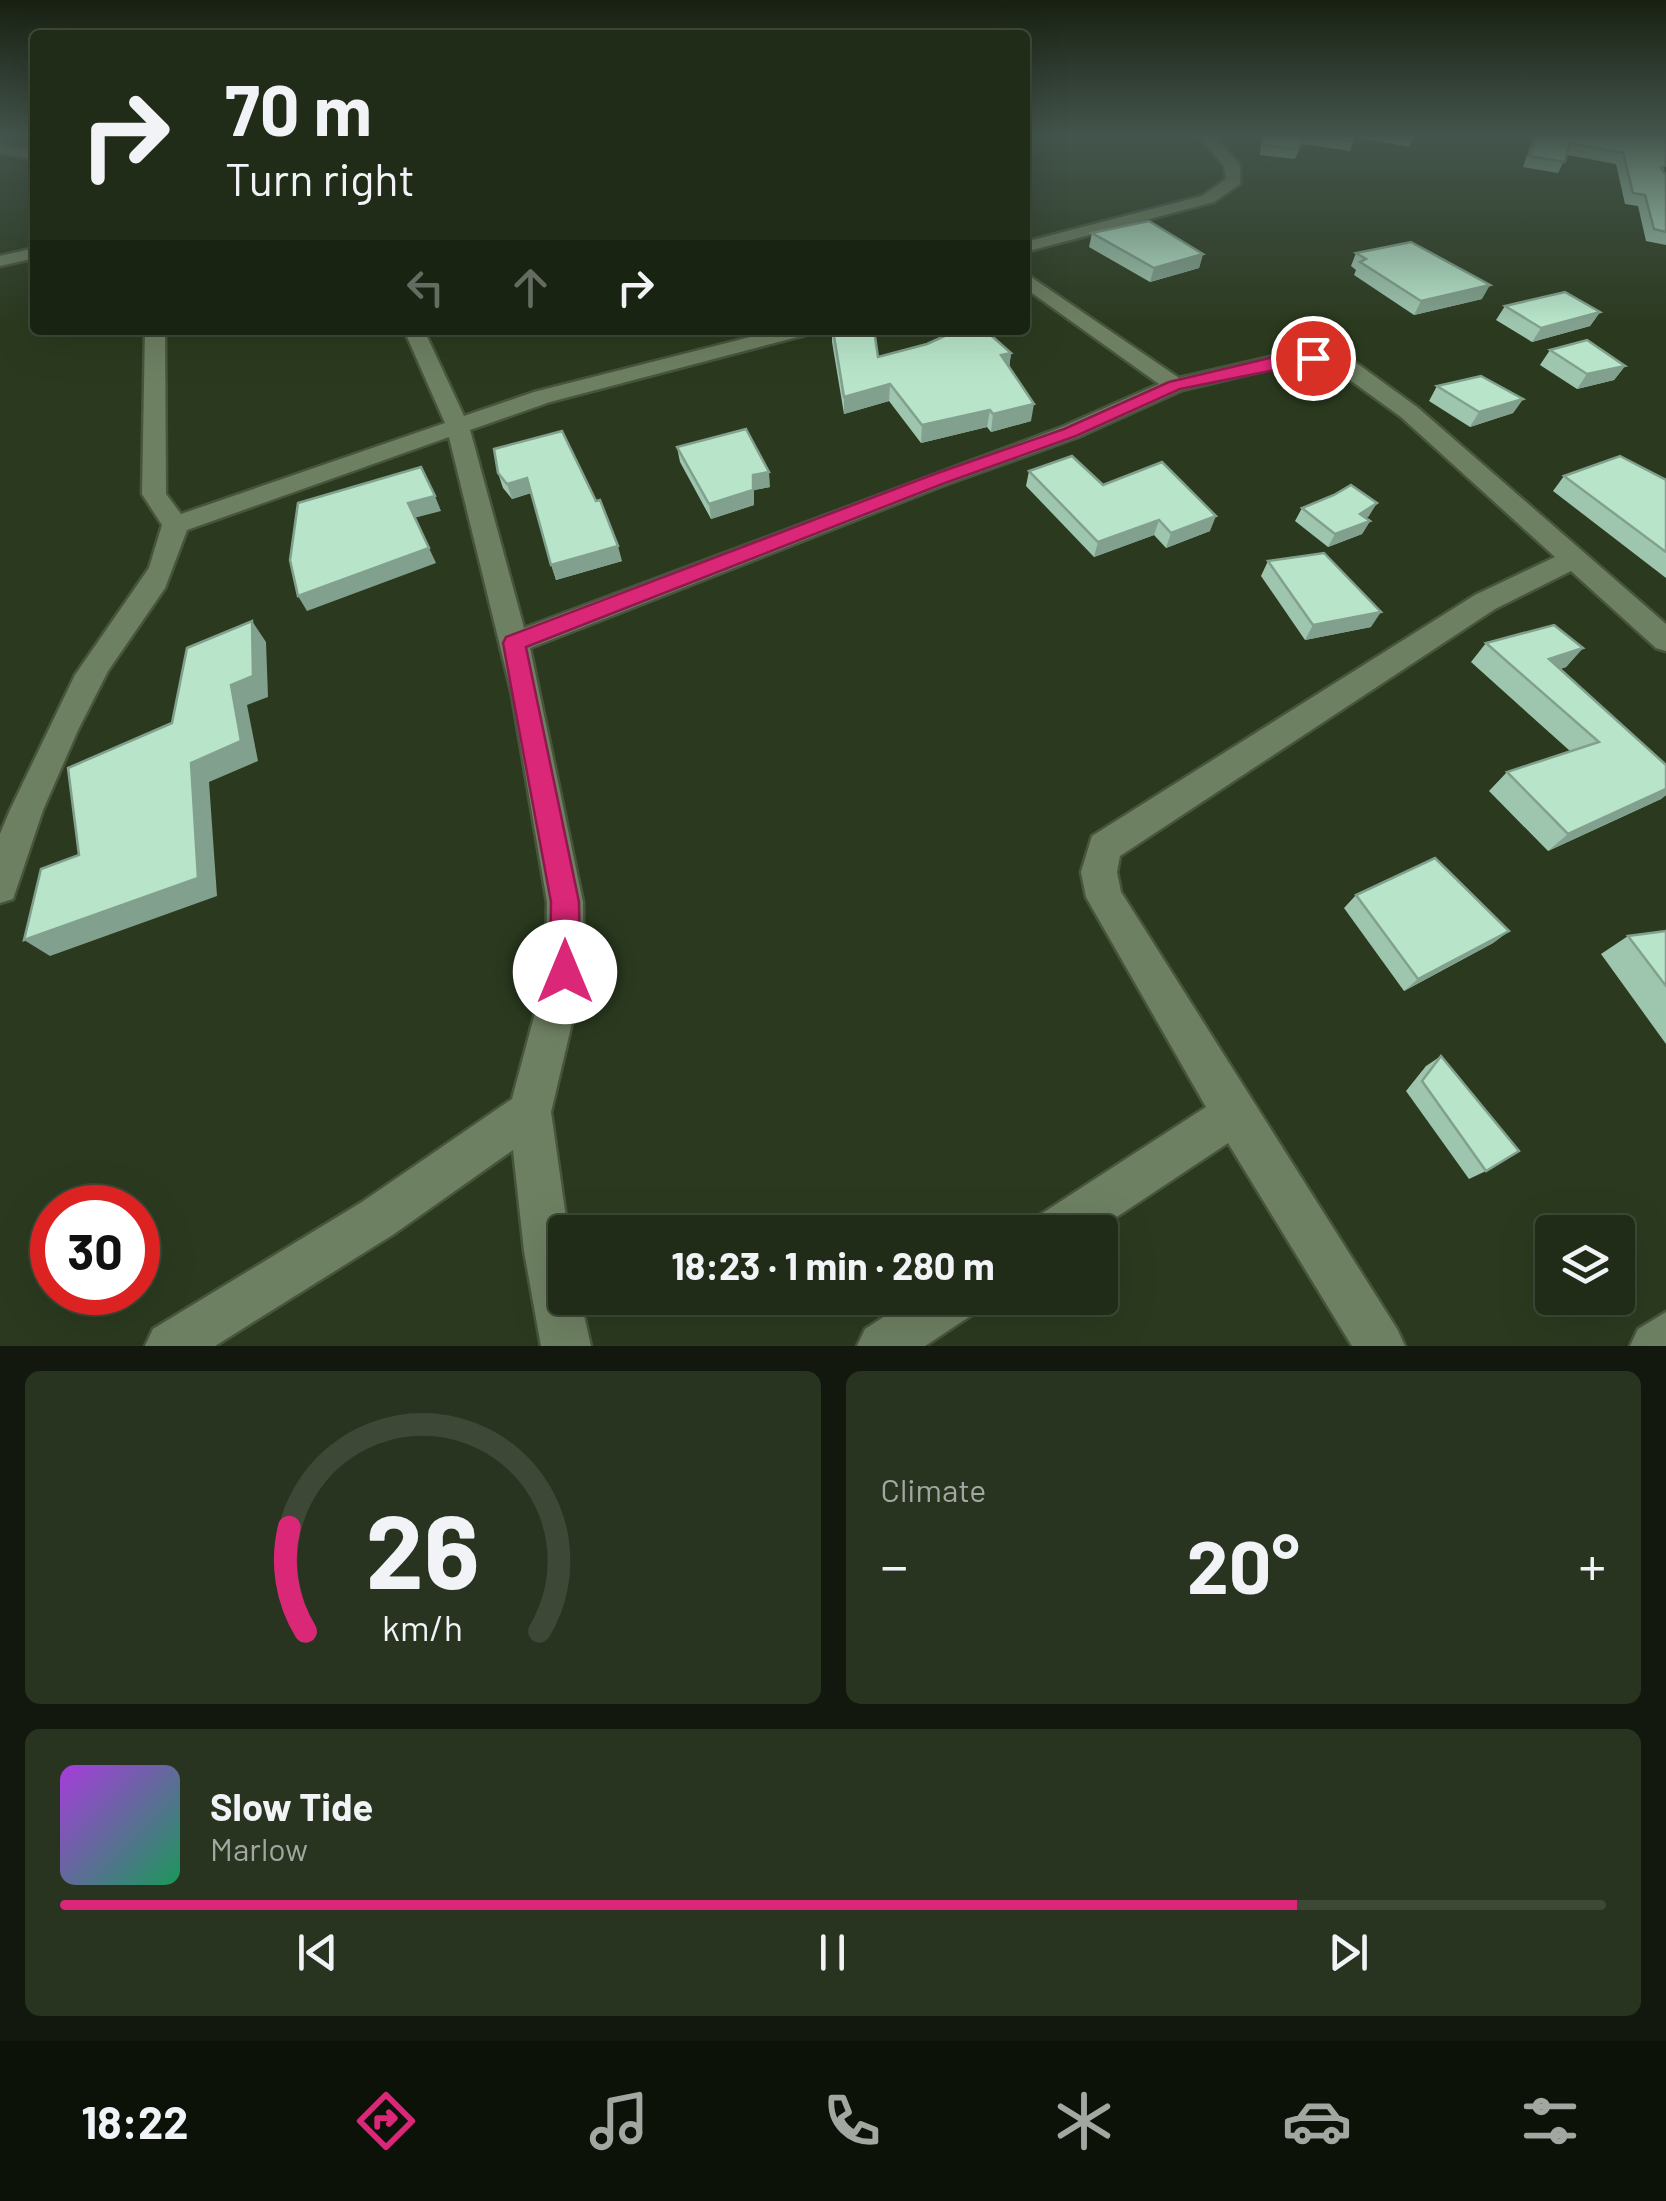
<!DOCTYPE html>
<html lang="en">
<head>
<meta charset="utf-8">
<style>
  :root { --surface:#202c17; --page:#283420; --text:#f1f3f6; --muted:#a2a7a1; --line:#3d4836; --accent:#db2777 }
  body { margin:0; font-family:Barlow,sans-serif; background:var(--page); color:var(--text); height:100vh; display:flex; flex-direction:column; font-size:38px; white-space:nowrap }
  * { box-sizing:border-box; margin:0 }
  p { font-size:32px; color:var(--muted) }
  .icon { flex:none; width:55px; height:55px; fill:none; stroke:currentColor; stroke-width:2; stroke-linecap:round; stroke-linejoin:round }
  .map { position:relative; height:1346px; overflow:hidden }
  .side { display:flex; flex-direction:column; gap:25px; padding:25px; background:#12180d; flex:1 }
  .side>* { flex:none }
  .banner { position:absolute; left:30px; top:30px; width:1000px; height:305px; border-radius:10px; box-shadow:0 10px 40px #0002,0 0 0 2px var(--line); background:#202c17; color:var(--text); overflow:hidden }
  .buttons { position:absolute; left:1535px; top:1215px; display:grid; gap:20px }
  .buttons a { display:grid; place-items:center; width:100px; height:100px; border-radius:10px; background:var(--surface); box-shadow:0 10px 40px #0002,0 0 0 2px var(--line); font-size:50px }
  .speed { position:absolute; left:30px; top:1185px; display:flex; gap:20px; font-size:50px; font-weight:700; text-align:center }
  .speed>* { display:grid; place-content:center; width:130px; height:130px; border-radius:50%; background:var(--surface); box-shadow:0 10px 40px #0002,0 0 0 2px var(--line); line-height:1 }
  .speed .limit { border:15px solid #d22; background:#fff; color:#111 }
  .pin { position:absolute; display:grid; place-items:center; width:85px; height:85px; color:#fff; margin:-42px; border:5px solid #fff; border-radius:50%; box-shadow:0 2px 10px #0007 }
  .me { position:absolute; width:110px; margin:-55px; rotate:0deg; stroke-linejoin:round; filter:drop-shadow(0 0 8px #0008) }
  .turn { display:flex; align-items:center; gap:35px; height:210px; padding:0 30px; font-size:45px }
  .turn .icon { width:130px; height:130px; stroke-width:2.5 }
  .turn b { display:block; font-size:70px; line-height:85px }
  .lanes { display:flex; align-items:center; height:95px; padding:0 30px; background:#0003; justify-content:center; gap:50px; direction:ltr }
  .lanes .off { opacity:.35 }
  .big { font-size:75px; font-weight:700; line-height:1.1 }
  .side .widget { flex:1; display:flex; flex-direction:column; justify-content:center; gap:15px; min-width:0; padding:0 35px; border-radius:15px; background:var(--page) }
  .side .dial { align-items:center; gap:0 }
  .dial svg { height:260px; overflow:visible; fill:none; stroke:var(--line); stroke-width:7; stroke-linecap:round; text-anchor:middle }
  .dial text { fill:var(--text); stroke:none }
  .song { display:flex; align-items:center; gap:30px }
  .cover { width:120px; height:120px; border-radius:15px; background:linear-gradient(135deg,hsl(280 70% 55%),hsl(150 70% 35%)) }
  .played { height:10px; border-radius:5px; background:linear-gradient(90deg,var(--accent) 80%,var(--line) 80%) }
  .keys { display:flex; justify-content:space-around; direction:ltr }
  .heat { display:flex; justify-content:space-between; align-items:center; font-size:55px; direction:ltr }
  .side .tiles { flex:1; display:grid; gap:25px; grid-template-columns:1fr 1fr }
  .widget:last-child { grid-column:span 2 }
  .trip { position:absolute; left:548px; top:1215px; width:570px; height:100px; border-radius:10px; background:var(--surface); box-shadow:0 10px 40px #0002,0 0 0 2px var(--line); font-weight:700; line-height:100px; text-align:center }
  .tab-bar { display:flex; height:160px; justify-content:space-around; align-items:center; background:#0d1209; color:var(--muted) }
  .tab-bar .icon { width:70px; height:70px }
  .tab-bar .on { color:var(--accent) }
  .tab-bar b { font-size:45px; color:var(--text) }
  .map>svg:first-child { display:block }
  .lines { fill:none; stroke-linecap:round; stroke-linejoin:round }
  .minor-casing { stroke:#48553d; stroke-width:5 }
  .minor { fill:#6e8062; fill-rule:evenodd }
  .wall { fill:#9ec5ae }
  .shaded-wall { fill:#81a08d }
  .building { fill:#b8e5ca; stroke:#81a08d; stroke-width:2.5 }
  .route { fill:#db2777; stroke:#8e194d; stroke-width:2.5 }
</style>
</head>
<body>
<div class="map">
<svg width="1666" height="1346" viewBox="0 0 1666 1346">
  <rect width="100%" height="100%" fill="#2b3a1f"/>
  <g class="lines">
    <defs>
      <g id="minor">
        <path d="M1198,135H1213L1240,165V184L1214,202L1025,252V242L1202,196L1226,179L1224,166Z"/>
        <path d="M0,145L35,150V160L0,153Z"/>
        <path d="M35,248V258L0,266V256Z"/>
        <path d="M1025,273L1179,378L1275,356L1313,352L1355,362L1417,407L1666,624V651L1656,648L1571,571L1495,609L1120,856L1117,872L1121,892L1397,1329L1405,1346H1352L1228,1143L1094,1232H1031L1038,1216L1206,1107L1086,897L1081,872L1092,836L1475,595L1555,557L1401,417L1339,372L1313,364L1275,368L1182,390L1078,437L947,484L530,648L583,902L584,972L551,1112L568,1232L565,1298H580L591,1346H541L524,1251L513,1150L394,1234L215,1346H145L153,1329L362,1202L512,1099L546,972L547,902L512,695L449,437L187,530L165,588L108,671L78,730L43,810L13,899L0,903V834L10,810L75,675L149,568L162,525L142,494L145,330H165L166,494L181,514L445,423L404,330H424L464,416L534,392L778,330H812L809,334L550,402L470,430L524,628L1062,427L1159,384L1025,288Z"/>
        <path d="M913,1298H979L972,1315L925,1346H857L865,1329Z"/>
        <path d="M1666,1312V1346H1630L1638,1329Z"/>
      </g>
    </defs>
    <use href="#minor" class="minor-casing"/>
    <use href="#minor" class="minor"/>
  </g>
  <g class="wall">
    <path d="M1262,135H1414L1409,147L1355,137L1350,151L1302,144L1295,159L1260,155Z"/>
    <path d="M1534,135H1666L1664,173L1666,176V245L1646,241L1638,206L1625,204L1616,164L1567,155L1558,173L1523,167Z"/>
    <path d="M1092,233L1203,254L1199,268L1150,282L1089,247Z"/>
    <path d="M1356,253L1482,299L1414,315L1354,275L1356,270L1351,266Z"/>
    <path d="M1505,306L1600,312L1590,326L1532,342L1496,320Z"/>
    <path d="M832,330L878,357L1011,353L1009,367L1031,421L991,432L987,427L921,443L889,401L844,414L832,342Z"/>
    <path d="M1550,350L1625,366L1614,380L1577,389L1540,365Z"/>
    <path d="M1437,386L1523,399L1513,413L1470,427L1429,401Z"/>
    <path d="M677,447L770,487L754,490V505L711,519L680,462Z"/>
    <path d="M494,449L622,561L556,580L531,493L512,499L503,488L498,473Z"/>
    <path d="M1029,471L1103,485L1210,531L1166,548L1154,535L1094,557L1026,486Z"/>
    <path d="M1564,476L1666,480V578L1553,491Z"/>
    <path d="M1302,508L1369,516L1366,518L1370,521L1362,534L1328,547L1295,521Z"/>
    <path d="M1268,561L1371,627L1305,640L1261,576Z"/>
    <path d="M1486,643L1583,648L1566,667L1560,669L1666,765V795L1661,799L1548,851L1489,791L1507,772L1570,751L1471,662Z"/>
    <path d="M1356,895L1509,931L1493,943L1404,991L1344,908Z"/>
    <path d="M1666,931V1044L1601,954L1628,936Z"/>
    <path d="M1441,1056L1486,1171L1469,1179L1406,1091L1426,1066Z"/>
  </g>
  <g class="shaded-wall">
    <path d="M1203,254L1199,268L1150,282L1154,268Z"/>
    <path d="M1490,285L1482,299L1414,315L1421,301Z"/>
    <path d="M1600,312L1590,326L1532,342L1541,328Z"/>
    <path d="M1011,353L1009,370L1001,355Z"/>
    <path d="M1625,366L1614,380L1577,389L1587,374Z"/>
    <path d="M890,384L889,401L844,414V397Z"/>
    <path d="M1523,399L1513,413L1470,427L1479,412Z"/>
    <path d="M1034,404L1031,421L991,432L993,414Z"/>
    <path d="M990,410L987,427L921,443L922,425Z"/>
    <path d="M769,472L770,487L754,490V505L711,519L709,504L753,475Z"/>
    <path d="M527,478L531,493L512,499L507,484Z"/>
    <path d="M435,496L441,511L414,518L408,503Z"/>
    <path d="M1377,503L1369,516L1352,527L1360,514Z"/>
    <path d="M1216,516L1210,531L1166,548L1171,533Z"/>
    <path d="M1159,520L1154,535L1094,557L1098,542Z"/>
    <path d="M1370,521L1362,534L1328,547L1335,534Z"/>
    <path d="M618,546L622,561L556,580L551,565Z"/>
    <path d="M429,548L436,563L307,611L298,596Z"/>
    <path d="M1381,612L1371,627L1305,640L1313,625Z"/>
    <path d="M252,621L266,642L268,697L247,705L258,761L209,782L217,896L50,956L24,940L191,763L231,685Z"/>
    <path d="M1583,648L1566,667L1532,678L1549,659Z"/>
    <path d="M1666,789V795L1661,799L1548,851L1568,834Z"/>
    <path d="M1509,931L1493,943L1404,991L1418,979Z"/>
  </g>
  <g class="building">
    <path d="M1264,135H1305L1298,149L1263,145Z"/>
    <path d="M1311,135H1355L1354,141Z"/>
    <path d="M1537,135H1666V165L1661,168L1666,175V232L1654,229L1645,195L1633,193L1623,153L1570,143L1565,162L1529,156Z"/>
    <path d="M1149,221L1203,254L1154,268L1092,233Z"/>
    <path d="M1411,242L1490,285L1421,301L1360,262L1366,259L1356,253Z"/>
    <path d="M1565,292L1600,312L1541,328L1505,306Z"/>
    <path d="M833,330H874L878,357L927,344L958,330H985L1011,353L1001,355L1034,404L993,414L990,410L922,425L890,384L844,397Z"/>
    <path d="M1587,340L1625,366L1587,374L1550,350Z"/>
    <path d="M1481,376L1523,399L1479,412L1437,386Z"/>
    <path d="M746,429L769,472L753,475V490L709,504L677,447Z"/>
    <path d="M562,431L596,501L600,500L618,546L551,565L527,478L507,484L498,473L494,449Z"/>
    <path d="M1072,456L1103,485L1162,462L1216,516L1171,533L1159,520L1098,542L1029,471Z"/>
    <path d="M1620,456L1666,480V552L1564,476Z"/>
    <path d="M421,467L435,496L408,503L429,548L298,596L290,560L298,503Z"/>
    <path d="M1351,485L1377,503L1360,514L1370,521L1335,534L1302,508L1334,495Z"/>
    <path d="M1324,553L1381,612L1313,625L1268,561Z"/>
    <path d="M252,621L253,676L231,685L241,741L191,763L198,878L24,940L41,869L79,855L68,768L172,723L187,648Z"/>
    <path d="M1554,625L1583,648L1549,659L1666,765V789L1568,834L1507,772L1599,742L1486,643Z"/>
    <path d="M1435,858L1509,931L1418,979L1356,895Z"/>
    <path d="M1666,931V986L1628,936Z"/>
    <path d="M1441,1056L1519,1151L1486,1171L1422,1081Z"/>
  </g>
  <linearGradient id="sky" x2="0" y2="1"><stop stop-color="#182011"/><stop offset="0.42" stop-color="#44554d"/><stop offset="1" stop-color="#44554d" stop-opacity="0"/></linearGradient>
  <rect width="1666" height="323" fill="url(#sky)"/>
  <path class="route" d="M1313,353L1321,358L1319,361L1180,389L1076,436L945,483L526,647L579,902L580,972L575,982L565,986L555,982L550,972L551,902L503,643L506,637L932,475L1064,429L1169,382L1274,357Z"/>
</svg>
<div class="buttons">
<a><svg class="icon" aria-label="layers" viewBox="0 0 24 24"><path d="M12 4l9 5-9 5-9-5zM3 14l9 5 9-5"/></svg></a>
</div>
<div class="speed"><div class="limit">30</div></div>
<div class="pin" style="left:1313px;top:358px;background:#d93025"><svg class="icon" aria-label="arrive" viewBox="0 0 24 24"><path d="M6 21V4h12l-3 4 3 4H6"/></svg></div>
<svg class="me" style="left:565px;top:972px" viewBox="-20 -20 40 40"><circle r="19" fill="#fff"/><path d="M0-13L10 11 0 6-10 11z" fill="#db2777"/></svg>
<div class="trip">18:23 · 1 min · 280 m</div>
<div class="banner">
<div class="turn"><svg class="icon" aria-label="right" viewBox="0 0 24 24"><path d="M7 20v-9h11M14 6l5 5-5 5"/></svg><div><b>70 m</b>Turn right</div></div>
<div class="lanes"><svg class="icon off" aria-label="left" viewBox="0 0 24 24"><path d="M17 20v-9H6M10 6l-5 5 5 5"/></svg><svg class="icon off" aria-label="ahead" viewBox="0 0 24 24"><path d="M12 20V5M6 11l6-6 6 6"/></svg><svg class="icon" aria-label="right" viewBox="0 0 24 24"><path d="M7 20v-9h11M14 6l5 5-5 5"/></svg></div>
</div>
</div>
<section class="side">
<div class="tiles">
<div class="widget dial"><svg viewBox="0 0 100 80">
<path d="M14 69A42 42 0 1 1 86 69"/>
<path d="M14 69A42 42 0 0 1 9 37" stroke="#db2777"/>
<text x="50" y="56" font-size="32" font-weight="700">26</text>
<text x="50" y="72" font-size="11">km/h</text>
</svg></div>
<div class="widget"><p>Climate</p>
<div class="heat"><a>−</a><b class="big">20°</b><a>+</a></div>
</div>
<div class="widget">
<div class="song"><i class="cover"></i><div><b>Slow Tide</b><p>Marlow</p></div></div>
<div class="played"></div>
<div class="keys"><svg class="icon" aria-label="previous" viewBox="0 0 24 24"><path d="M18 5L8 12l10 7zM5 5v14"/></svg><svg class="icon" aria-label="pause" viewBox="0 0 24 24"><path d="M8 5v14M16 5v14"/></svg><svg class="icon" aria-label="next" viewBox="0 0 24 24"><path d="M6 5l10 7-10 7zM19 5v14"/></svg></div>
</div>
</div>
</section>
<nav class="tab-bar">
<b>18:22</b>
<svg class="icon on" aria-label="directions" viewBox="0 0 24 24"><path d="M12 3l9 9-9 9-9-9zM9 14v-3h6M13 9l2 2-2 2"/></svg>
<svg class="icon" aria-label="music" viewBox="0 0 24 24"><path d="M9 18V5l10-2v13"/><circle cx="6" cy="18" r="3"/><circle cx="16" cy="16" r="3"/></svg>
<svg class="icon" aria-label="phone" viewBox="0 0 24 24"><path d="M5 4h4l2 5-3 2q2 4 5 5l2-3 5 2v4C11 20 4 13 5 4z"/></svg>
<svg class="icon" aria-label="climate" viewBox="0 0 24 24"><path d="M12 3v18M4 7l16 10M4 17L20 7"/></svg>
<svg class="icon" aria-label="car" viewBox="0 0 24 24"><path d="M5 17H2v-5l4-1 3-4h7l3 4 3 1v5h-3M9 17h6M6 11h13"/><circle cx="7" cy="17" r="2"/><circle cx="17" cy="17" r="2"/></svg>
<svg class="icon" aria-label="filters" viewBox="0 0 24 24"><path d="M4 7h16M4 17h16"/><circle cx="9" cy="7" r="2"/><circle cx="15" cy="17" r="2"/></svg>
</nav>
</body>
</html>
